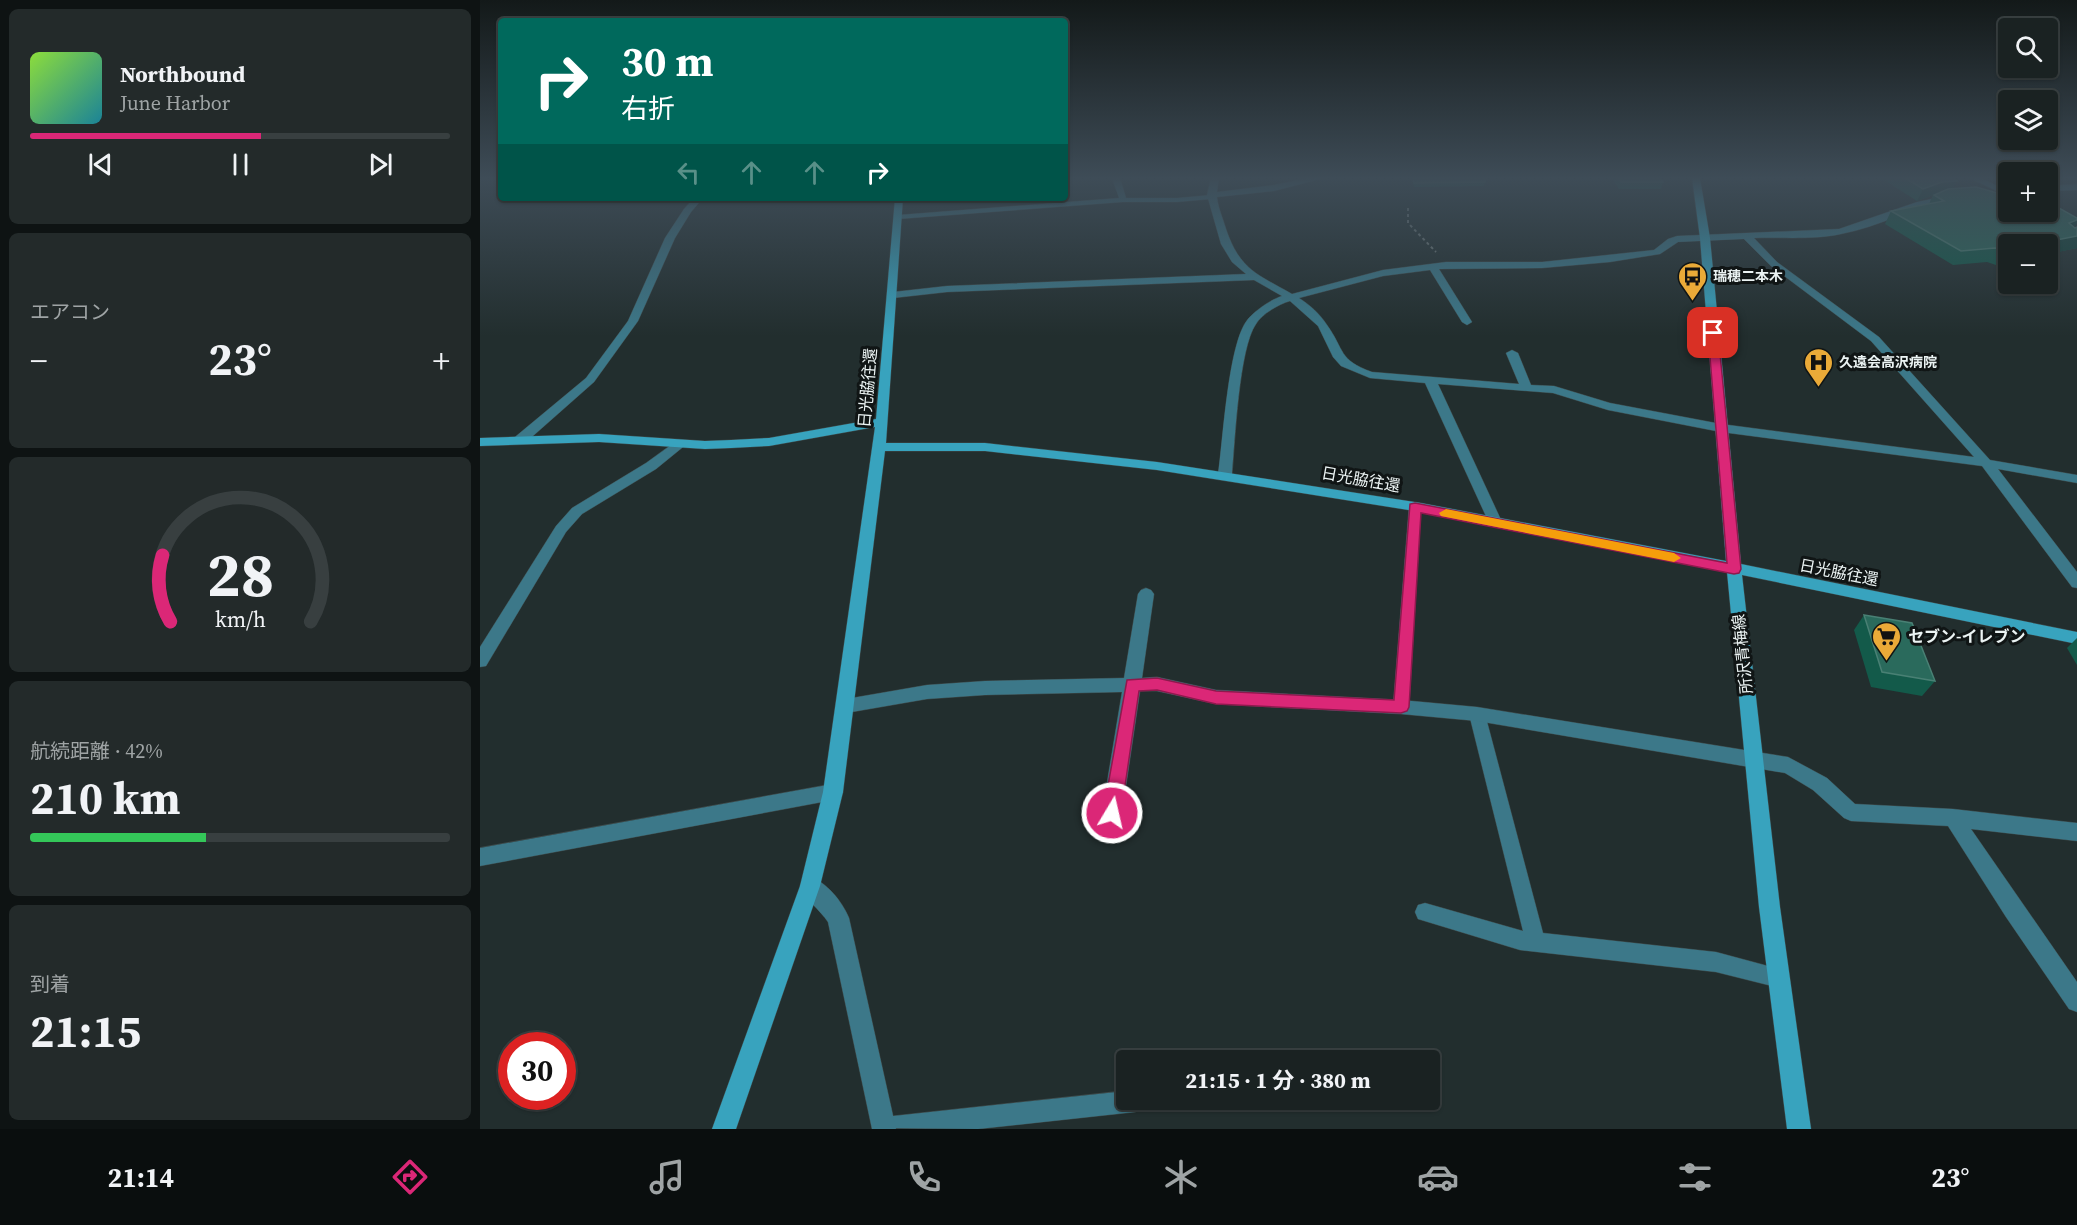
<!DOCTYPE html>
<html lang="ja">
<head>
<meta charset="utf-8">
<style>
  :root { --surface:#1a2222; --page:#232a2a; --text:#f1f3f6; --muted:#9fa4a5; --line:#383f40; --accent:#db2777 }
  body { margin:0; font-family:"Source Serif 4","Noto Sans JP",serif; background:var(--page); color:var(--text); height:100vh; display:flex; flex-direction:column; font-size:22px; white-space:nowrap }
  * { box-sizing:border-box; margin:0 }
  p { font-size:20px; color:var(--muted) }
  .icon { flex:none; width:33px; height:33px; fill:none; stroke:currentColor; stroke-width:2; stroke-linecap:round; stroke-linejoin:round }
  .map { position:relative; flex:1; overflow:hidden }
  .panel { display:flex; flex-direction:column; gap:9px; padding:9px; background:#0e1313; width:480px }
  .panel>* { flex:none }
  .hud { position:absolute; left:18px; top:18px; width:570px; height:183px; border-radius:6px; box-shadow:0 2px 4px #0004,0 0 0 2px var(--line); background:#00695c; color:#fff; overflow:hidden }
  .tools { position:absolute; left:1518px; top:18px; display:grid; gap:12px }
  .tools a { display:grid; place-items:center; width:60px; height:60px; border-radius:6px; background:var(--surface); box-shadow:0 2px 4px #0004,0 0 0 2px var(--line); font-size:30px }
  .speed { position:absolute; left:18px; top:1032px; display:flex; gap:12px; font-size:30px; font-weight:700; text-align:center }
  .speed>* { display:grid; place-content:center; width:78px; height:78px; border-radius:50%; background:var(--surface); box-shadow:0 2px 4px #0004,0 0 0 2px var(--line); line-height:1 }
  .speed .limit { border:9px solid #d22; background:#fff; color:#111 }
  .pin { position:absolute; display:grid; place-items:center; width:51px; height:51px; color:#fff; margin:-26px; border-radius:12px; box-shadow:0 3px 9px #0006 }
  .me { position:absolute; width:66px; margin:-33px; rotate:9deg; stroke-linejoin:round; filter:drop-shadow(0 0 4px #0008) }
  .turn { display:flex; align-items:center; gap:21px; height:126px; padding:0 24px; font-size:27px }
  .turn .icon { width:78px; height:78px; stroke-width:2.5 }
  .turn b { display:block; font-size:42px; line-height:51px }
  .lanes { display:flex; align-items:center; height:57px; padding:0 24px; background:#0003; justify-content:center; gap:30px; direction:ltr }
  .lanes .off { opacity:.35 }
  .big { font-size:45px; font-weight:700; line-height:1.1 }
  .panel .card { flex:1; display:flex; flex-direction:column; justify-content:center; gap:9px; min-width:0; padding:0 21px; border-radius:9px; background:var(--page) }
  .panel .dial { align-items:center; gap:0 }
  .dial svg { height:156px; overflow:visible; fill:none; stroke:var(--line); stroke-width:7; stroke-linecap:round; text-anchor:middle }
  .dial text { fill:var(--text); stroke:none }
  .song { display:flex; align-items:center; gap:18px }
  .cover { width:72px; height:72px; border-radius:9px; background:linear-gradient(135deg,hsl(90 70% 55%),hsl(190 70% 35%)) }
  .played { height:6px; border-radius:3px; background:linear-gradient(90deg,var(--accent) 55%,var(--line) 55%) }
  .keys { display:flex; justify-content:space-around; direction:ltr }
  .heat { display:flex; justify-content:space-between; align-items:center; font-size:33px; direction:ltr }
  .charge { height:9px; border-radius:4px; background:linear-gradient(90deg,#34c759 42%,var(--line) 0) }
  .trip { position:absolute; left:636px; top:1050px; width:324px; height:60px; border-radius:6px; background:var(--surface); box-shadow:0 2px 4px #0004,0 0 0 2px var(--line); font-weight:700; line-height:60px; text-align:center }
  .tab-bar { display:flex; height:96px; justify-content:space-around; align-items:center; background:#0a0e0e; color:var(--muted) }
  .tab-bar .icon { width:42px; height:42px }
  .tab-bar .selected { color:var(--accent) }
  .tab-bar b { font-size:27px; color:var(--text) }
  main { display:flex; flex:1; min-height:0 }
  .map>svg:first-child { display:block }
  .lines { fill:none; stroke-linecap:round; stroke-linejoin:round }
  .lane-casing { stroke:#3e4a4a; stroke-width:1 }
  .street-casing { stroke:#3e4a4a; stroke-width:1 }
  .secondary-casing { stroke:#3e4a4a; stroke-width:1 }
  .path { stroke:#727c7c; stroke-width:2; stroke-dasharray:3 3; stroke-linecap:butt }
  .lane { fill:#3c7889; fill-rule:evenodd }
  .street { fill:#3c7889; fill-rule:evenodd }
  .secondary { fill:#38a3be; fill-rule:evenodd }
  .wall { fill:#135a4a }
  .shaded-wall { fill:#0f4137 }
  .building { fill:#2a6a5c; stroke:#498074; stroke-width:1.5 }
  .route { fill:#db2777; stroke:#8e194d; stroke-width:1.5 }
  .slow { fill:#f59e0b }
  .labels { text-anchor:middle; stroke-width:6; stroke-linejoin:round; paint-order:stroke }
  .far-poi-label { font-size:14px; font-weight:bold; fill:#ebf3f3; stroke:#101515; text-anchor:start }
  .street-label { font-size:16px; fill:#ebf3f3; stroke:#101515 }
  .poi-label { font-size:16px; font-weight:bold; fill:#ebf3f3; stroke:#101515; text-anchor:start }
</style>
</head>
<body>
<main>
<section class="panel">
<div class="card">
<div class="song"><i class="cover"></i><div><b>Northbound</b><p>June Harbor</p></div></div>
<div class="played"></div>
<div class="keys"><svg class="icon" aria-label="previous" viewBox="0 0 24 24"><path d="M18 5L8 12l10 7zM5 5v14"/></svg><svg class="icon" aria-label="pause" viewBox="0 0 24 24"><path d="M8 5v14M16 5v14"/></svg><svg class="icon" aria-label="next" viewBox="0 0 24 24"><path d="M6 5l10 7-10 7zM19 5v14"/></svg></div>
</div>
<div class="card"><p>エアコン</p>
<div class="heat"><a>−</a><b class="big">23°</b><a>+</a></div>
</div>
<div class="card dial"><svg viewBox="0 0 100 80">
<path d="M14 69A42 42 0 1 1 86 69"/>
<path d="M14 69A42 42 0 0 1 10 35" stroke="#db2777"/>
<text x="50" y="56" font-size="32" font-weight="700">28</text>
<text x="50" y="72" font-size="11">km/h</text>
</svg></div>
<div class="card"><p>航続距離 · 42%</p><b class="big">210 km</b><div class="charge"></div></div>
<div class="card"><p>到着</p><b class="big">21:15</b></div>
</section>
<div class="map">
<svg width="1597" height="1129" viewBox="0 0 1597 1129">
  <rect width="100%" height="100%" fill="#222e2e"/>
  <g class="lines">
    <defs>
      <g id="lane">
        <path d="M632,178H640L646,198H697L731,195L735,197L731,199L697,202H643L418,219L414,217L418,215L639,198Z"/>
        <path d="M935,503L941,507L929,707L927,712L921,713L915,712L913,707L929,507Z"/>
        <path d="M997,708L1003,709L1005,714L1063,933L1236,952L1303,970L1306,977L1303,984L1296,987L1236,972L1040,950L938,919L935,912L938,905L945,903L1043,931L989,714L991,709Z"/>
        <path d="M646,1091V1100H665L663,1109L655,1112L498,1129L393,1128L396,1120L404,1117Z"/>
      </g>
      <g id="street">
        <path d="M731,178H739L737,192L794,185L827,178H844L794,191L737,197C738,208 743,218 746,229C760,270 777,274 812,294L903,270L966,262H1062L1174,250L1188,239L1197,236L1359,229L1437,202L1471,195V199C1433,207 1399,227 1361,234C1334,240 1302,237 1274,238L1297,262L1399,337L1510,460L1597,475V483L1518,469L1597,572V588L1592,587L1502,466L1241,432L1128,410L1073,393L958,384L1022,522L1020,525H1010L945,383L890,378L861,366L853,357L838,326L810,301C799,304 782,314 776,324C759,348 755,442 752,475L750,478H740L738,475C743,442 748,342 768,319C776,310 790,300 802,296L774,280L467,292L413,298L408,295L413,292L467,286L766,274L752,262L741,244L727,195ZM1264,239L1291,266L1391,341L1494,457L1241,424L1130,403L1074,386L1051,385L1038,353L1032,350L1026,353L1039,384L892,372C858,360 865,350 847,325C840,314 830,305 819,298L903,276L950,270L982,322L987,325L992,322L959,269L1062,268L1130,262L1180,254L1198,242Z"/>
        <path d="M1489,178H1501L1528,191V196Z"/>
        <path d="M1597,184V190L1568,191V186Z"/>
        <path d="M214,198H223L211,212L195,238L158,321L114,382L45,443H35L34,440L35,437L106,378L148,321L185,238L204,209Z"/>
        <path d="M198,440L203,441L204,444L203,447L176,469L102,514L86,532L6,666L0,667V647L76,526L92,508L166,463Z"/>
        <path d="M666,588L671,590L674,594L662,678L677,677L736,690L921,700L997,707L1308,757L1347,778L1375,804L1473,809L1597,823V841L1491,829L1597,982V1012L1589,1009L1526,917L1468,826L1371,821L1364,818L1333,790L1305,773L997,721L921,714L736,704L677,691H660L642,813L639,819L632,822L625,819L622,813L642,692L505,695L447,699L366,713L360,711L357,706L360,701L366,699L447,685L505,681L644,678L658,594L661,590Z"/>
        <path d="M353,784L360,786L363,792L360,798L353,800L0,866V848Z"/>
        <path d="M330,876C347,883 362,901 369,918L416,1129H392L348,922C340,910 325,899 320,886L323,879Z"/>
      </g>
      <path id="secondary" d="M1212,178H1220L1230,238L1261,564L1597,632V644L1262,575L1300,907L1331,1129H1307L1279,907L1247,572L941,512L677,470L505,451H405L363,792L340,886L256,1129H232L320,886L343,792L395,427L289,446L251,448L225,449L119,442L0,446V438L119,434L225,441L251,440L289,438L396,419L415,198H423L406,443H505L677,462L941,503L1246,561L1220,238Z"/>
    </defs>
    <use href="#lane" class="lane-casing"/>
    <use href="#street" class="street-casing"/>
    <use href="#secondary" class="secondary-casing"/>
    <path class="path" d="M928,208V223L956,252"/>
    <use href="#lane" class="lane"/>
    <use href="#street" class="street"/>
    <use href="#secondary" class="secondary"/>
  </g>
  <g class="wall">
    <path d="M932,178H1004L1005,180L1004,186L934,187Z"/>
    <path d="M1132,178H1180L1183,182L1181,189H1139Z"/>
    <path d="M1401,178H1472V189L1516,193L1520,186L1528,185V212L1594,227L1597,248L1568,254V244L1516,265L1507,262L1473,265L1405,224L1411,211L1449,204L1453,195L1437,201Z"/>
    <path d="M1384,615L1455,681L1442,696L1391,687L1374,630Z"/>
    <path d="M1597,638V665L1587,648Z"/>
  </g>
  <g class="shaded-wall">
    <path d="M1477,181L1470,193L1456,194L1437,201L1443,189L1462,182Z"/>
    <path d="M1597,220V223L1591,232L1589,223Z"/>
    <path d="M1597,236V248L1568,254V244H1556Z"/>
    <path d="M1528,250V262L1516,265L1524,251Z"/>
  </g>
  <g class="building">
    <path d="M933,178H1004L1005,180V182L934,183Z"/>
    <path d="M1139,178H1180L1183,182H1141Z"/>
    <path d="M1425,178H1472L1477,181L1462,182L1443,189Z"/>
    <path d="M1528,185V189L1520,186Z"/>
    <path d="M1496,187L1528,196V212H1568V209L1579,208L1597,218V220L1589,223L1595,228L1597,227V236L1556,244H1528V250L1524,251L1515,248L1481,251L1411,211L1464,201L1454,195L1468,189Z"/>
    <path d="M1384,615L1432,623L1455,681L1402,672Z"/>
  </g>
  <linearGradient id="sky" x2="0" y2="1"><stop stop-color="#131919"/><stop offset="0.53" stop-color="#3e4c57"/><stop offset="1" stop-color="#3e4c57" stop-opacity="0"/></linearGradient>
  <rect width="1597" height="336" fill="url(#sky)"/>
  <path class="route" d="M1233,330L1238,333L1261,569L1259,573L1254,574L941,513L929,707L927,711L921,713L736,704L677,690L659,691L641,813L638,818L632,821L626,818L623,813L647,680L677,678L736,691L914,700L930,504L935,503L1247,563L1228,333Z"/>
  <path class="slow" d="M966,509L1194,553L1201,558L1194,562L961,516L959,513Z"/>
  <defs>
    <symbol id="bus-pin" viewBox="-11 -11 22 30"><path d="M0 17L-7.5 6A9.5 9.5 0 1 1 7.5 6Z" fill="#eaaa38" stroke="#101515"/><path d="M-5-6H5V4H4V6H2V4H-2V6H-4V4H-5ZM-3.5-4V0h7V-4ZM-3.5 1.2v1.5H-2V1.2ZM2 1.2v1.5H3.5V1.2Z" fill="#111"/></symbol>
    <symbol id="hospital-pin" viewBox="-11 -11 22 30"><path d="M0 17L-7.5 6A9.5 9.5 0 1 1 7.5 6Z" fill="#eaaa38" stroke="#101515"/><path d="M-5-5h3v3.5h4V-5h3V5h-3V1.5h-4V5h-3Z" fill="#111"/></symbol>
    <symbol id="supermarket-pin" viewBox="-11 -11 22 30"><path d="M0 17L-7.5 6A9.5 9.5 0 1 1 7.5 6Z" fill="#eaaa38" stroke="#101515"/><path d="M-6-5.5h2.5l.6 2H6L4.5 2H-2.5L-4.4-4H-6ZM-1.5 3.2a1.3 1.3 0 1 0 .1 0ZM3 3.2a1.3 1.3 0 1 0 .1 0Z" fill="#111"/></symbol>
  </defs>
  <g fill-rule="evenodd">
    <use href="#bus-pin" x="1196" y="260" width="33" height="45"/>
    <use href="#hospital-pin" x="1322" y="346" width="33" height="45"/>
    <use href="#supermarket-pin" x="1390" y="620" width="33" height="45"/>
  </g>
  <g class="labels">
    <g class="far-poi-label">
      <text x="1233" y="281">瑞穂二本木</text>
      <text x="1359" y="367">久遠会高沢病院</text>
    </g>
    <g class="street-label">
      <text transform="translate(387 388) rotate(-85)" y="6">日光脇往還</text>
      <text transform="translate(881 479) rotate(10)" y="6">日光脇往還</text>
      <text transform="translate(1359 572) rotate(11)" y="6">日光脇往還</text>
      <text transform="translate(1262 654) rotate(-96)" y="6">所沢青梅線</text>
    </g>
    <g class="poi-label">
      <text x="1428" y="642">セブン-イレブン</text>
    </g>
  </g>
</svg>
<div class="tools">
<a><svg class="icon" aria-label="search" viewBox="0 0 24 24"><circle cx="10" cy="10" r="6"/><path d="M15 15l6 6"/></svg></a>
<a><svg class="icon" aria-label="layers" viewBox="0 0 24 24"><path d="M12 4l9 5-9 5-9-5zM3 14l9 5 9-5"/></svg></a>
<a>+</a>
<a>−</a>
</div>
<div class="speed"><div class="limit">30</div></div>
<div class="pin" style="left:1233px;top:333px;background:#d93025"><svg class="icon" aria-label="arrive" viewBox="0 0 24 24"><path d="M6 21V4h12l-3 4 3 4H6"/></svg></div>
<svg class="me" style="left:632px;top:813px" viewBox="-20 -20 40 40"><circle r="17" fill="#db2777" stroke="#fff" stroke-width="3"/><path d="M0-11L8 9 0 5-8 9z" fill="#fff"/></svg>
<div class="trip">21:15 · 1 分 · 380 m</div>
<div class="hud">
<div class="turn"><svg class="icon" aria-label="right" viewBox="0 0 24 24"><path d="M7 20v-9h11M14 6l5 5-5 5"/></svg><div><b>30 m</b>右折</div></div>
<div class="lanes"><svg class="icon off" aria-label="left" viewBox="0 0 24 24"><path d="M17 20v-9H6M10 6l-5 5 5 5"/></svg><svg class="icon off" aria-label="ahead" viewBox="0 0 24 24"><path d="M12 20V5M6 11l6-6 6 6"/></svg><svg class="icon off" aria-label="ahead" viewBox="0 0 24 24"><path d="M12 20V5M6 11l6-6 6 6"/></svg><svg class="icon" aria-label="right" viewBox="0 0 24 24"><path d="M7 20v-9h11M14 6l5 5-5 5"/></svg></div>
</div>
</div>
</main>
<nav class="tab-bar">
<b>21:14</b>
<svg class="icon selected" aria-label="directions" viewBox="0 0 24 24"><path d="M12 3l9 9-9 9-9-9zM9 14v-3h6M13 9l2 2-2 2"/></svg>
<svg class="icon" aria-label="music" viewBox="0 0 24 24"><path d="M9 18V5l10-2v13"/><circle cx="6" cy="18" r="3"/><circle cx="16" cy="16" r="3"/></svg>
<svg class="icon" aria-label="phone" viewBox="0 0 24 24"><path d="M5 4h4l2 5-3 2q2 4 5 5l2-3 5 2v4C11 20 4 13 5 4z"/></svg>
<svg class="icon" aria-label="climate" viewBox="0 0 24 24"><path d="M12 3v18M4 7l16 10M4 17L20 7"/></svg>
<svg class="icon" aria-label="car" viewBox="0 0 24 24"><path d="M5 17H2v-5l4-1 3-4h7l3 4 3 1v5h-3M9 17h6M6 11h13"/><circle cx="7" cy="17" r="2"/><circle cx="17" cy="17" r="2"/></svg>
<svg class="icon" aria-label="filters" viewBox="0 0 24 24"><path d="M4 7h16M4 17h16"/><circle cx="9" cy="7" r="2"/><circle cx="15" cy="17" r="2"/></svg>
<b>23°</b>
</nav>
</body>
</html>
